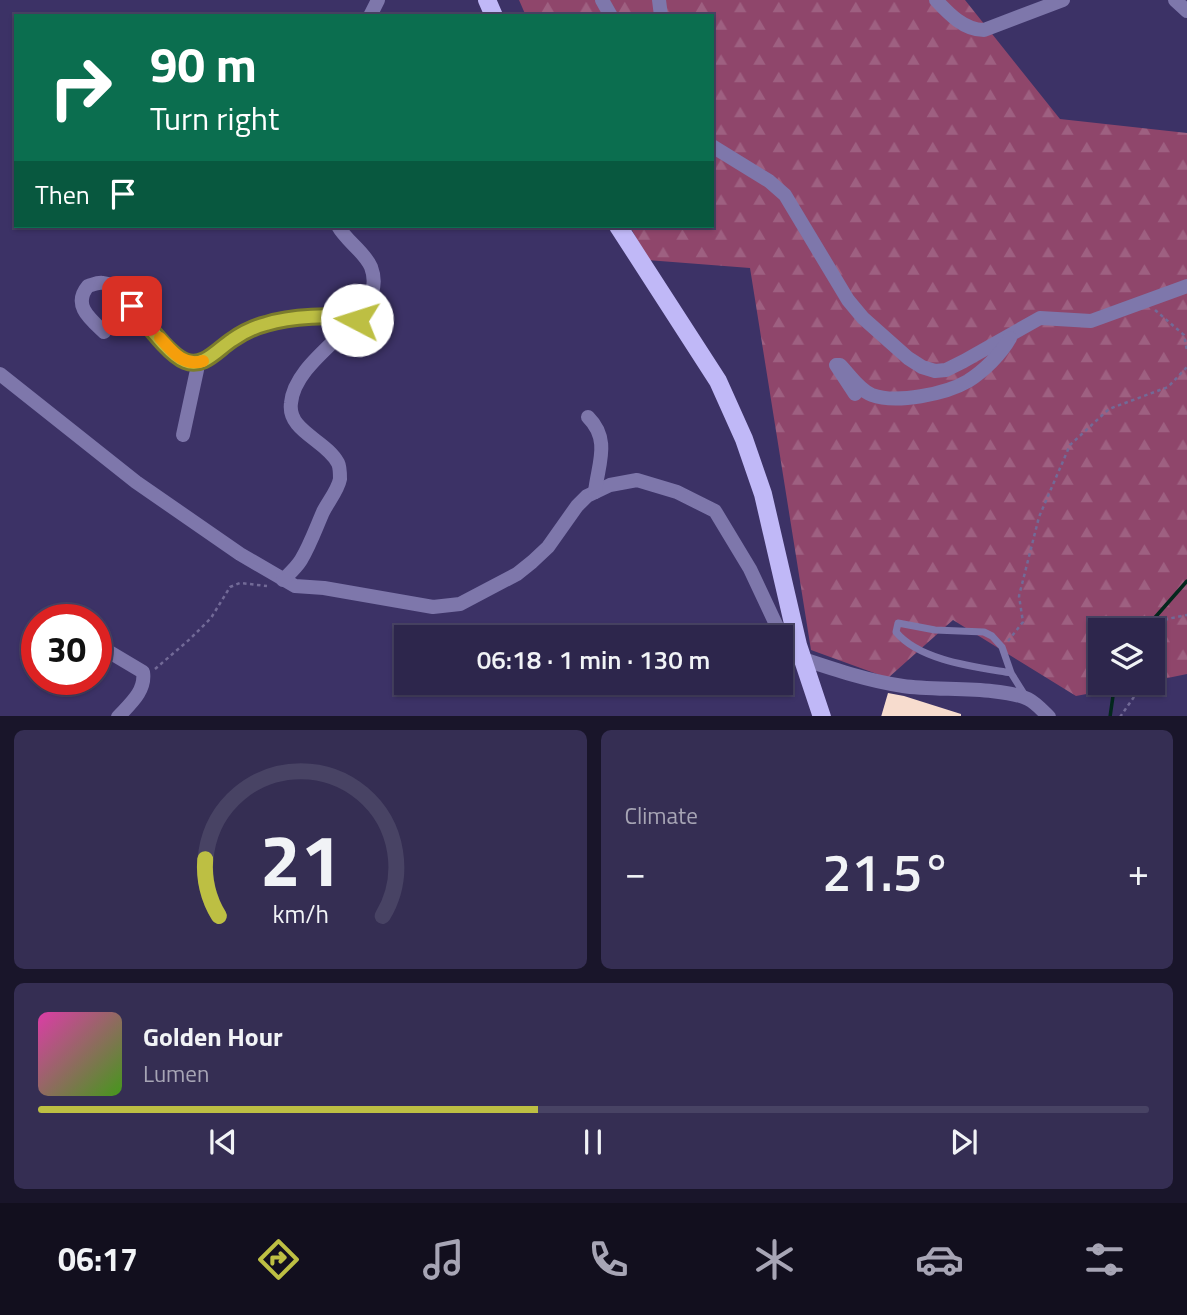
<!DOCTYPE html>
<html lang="en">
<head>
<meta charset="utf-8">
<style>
  :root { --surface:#2d264c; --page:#352e53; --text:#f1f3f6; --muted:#a7a5b5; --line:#484364; --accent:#bdbf43 }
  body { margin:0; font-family:"Titillium Web",sans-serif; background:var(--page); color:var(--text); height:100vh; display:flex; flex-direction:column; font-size:26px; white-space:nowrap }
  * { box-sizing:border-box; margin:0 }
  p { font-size:23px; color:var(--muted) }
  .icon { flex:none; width:38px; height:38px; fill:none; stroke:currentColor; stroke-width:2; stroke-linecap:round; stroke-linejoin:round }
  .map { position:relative; height:716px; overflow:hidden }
  .details { display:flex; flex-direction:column; gap:14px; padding:14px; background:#19152a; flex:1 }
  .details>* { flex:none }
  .top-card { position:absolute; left:14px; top:14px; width:700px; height:214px; border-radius:0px; box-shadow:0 2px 5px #0004,0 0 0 2px var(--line); background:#0b6e4f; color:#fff; overflow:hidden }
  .buttons { position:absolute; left:1088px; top:618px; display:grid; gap:14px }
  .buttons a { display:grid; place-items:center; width:77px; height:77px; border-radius:0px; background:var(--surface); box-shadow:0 2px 5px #0004,0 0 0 2px var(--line); font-size:35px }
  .speed { position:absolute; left:21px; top:604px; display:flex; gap:14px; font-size:35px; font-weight:700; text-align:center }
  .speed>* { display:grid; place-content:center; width:91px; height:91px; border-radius:50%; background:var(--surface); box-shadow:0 2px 5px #0004,0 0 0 2px var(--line); line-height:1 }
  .speed .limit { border:10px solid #d22; background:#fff; color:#111 }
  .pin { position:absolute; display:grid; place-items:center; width:60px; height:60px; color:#fff; margin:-30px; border-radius:14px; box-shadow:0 4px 10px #0006 }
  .me { position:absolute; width:77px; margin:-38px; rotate:275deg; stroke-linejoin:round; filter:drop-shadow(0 0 5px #0008) }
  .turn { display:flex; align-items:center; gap:24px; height:147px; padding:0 21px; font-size:32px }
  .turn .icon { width:91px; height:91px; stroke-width:2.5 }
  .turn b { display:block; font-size:49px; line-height:60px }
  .then { display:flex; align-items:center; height:66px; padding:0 21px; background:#0003; gap:14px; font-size:26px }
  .big { font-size:52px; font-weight:600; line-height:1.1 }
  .details .widget { flex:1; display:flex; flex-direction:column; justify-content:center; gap:10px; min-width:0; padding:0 24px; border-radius:10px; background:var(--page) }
  .details .dial { align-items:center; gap:0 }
  .dial svg { height:182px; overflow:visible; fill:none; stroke:var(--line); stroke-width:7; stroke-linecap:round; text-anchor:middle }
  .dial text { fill:var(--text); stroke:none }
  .song { display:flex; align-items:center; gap:21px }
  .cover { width:84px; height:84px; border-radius:10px; background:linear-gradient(135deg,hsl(320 70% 55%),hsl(100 70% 35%)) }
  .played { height:7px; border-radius:4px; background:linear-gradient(90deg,var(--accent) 45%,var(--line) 45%) }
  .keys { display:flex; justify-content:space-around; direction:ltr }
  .heat { display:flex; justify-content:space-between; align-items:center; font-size:38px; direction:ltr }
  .details .tiles { flex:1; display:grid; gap:14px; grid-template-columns:1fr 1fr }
  .widget:last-child { grid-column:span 2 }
  .trip { position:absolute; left:394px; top:625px; width:399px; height:70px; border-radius:0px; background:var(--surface); box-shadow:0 2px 5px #0004,0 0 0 2px var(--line); font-weight:600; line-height:70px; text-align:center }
  .tabs { display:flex; height:112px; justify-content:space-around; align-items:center; background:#120f1e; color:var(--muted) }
  .tabs .icon { width:49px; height:49px }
  .tabs .on { color:var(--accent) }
  .tabs b { font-size:32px; color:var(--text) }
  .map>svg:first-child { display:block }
  .forest { fill:url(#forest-firs) }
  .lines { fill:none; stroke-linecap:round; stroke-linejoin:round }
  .stream { stroke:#03281d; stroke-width:3.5 }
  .building { fill:#f7dcce }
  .path { stroke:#726a97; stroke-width:2.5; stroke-dasharray:3.5 3.5; stroke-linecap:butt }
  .service { stroke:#7e77ab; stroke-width:7 }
  .minor { stroke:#7e77ab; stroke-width:14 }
  .tertiary { stroke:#7e77ab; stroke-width:14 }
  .primary { stroke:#c0b8f7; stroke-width:18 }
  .route-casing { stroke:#7b7c2c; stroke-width:18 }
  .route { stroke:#bdbf43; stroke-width:12 }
  .slow { stroke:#f59e0b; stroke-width:12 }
</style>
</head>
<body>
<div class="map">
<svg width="1187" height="717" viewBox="0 0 1187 717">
  <defs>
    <pattern id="forest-firs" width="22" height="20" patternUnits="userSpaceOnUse" patternTransform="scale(1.75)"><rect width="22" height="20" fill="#8f466b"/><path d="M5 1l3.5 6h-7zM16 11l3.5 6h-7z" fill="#9e6081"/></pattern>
  </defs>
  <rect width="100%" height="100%" fill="#3c3266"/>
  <path class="forest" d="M519,0H965L1060,119L1187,133V674L1153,681V630H1101V682L1144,683L1076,696L953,620L888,678L811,650L750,268L647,260L630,226H712V16H526Z"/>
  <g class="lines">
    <g class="stream">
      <path d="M1144,630L1187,581"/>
      <path d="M1110,717L1115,682"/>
    </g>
  </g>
  <path class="building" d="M888,693L904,696L961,714V717H881Z"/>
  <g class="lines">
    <g class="path">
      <path d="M1155,310L1184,335L1187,351"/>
      <path d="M1153,638L1167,619L1187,615"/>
      <path d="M1008,641L1023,622L1019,596L1039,517L1070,445L1109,409L1168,387L1187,367"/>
      <path d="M155,669L190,639L211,618L230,587L240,583L267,586"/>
      <path d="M1120,717L1136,694L1140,682"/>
    </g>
    <path class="service" d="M1011,673C976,667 920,661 896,632L898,623L935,630L984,632L992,636L1002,647L1011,673L1026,697"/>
    <g class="minor">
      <path d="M602,0L611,16"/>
      <path d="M659,0L661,16"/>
      <path d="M936,0C949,14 964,30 984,30L1063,0"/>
      <path d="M370,16L378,0"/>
      <path d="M712,146L769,181L785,195L848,300L863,318L908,358L922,367L935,371L946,370L964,361L1040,318L1091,321L1187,286"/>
      <path d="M104,332C90,319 72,305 88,286C92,285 98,282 103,283C133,285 161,361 192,363C209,363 231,338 247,331C273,318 329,312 357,320"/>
      <path d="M0,374L136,482L240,554L295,586L324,588L433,607L460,604L517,574L532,562L548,547L577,506L587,496L610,485L637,480L677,492L715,511L750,569L780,633L788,640L798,645"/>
      <path d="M855,394L836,365H840C850,375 859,390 872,395C896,404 946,394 968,381C984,371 1001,354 1010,338"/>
      <path d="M588,417C611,440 598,464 595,492"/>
      <path d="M183,435L197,370L196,363"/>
      <path d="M283,580C289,574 296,568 301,560C310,545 316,528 323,512C328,502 338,490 340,479C340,474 340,467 338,463C326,440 287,431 291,403C296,351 391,319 371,267C364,251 346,241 338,226"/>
      <path d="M69,619V620"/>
      <path d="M96,644L143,672C146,691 130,704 118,717"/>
      <path d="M803,659C836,670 869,681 903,686C936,691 1001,686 1028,699C1036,703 1042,710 1049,717"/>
    </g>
    <path class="tertiary" d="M1175,0L1187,11"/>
    <g class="primary">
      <path d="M487,0L494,16"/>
      <path d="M618,226L718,381L744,439L763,494L798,645L822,717"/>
    </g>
  </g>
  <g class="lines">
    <defs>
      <path id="route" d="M132,306C145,321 168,354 185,361C203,369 218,349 232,340C242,333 254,327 266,324C288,317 335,313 357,320"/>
    </defs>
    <use href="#route" class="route-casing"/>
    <use href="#route" class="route"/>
    <path class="slow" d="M160,338C172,351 183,367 203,361"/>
  </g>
</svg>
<div class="buttons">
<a><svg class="icon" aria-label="layers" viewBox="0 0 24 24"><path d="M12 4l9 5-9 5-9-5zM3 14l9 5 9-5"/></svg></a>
</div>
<div class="speed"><div class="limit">30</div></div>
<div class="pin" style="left:132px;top:306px;background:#d93025"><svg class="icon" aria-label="arrive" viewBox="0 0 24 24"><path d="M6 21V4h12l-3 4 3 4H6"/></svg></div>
<svg class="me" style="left:357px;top:320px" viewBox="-20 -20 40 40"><circle r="19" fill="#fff"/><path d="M0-13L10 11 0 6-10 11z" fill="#bdbf43"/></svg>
<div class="trip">06:18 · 1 min · 130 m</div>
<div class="top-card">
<div class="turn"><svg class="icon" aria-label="right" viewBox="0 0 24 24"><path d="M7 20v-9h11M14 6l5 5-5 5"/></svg><div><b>90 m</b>Turn right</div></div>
<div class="then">Then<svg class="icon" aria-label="arrive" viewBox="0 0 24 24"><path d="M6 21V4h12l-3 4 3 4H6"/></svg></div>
</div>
</div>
<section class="details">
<div class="tiles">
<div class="widget dial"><svg viewBox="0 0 100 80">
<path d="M14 69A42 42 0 1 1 86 69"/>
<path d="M14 69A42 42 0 0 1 8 44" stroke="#bdbf43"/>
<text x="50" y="56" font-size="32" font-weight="700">21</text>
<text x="50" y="72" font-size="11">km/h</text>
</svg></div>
<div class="widget"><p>Climate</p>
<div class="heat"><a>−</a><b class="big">21.5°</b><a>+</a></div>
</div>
<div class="widget">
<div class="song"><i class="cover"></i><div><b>Golden Hour</b><p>Lumen</p></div></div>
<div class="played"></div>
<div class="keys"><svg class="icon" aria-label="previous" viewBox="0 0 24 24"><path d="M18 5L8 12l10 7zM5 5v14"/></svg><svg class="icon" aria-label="pause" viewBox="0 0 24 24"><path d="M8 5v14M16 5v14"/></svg><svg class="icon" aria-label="next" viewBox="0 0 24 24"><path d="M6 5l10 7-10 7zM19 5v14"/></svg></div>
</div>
</div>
</section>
<nav class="tabs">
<b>06:17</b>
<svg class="icon on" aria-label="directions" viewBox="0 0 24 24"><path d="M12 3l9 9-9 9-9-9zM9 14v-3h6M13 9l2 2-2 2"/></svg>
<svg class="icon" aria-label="music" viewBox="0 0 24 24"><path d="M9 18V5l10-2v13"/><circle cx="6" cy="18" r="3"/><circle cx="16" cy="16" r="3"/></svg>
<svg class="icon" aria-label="phone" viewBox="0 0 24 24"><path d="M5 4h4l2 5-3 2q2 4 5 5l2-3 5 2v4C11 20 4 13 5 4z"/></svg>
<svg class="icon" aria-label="climate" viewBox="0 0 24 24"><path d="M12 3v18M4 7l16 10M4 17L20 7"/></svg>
<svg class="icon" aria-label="car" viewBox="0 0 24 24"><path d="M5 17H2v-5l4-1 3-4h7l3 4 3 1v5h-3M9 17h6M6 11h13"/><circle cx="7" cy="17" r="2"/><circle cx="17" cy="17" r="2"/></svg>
<svg class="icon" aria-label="filters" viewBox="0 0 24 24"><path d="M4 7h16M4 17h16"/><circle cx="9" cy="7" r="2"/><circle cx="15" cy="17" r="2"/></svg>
</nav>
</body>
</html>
